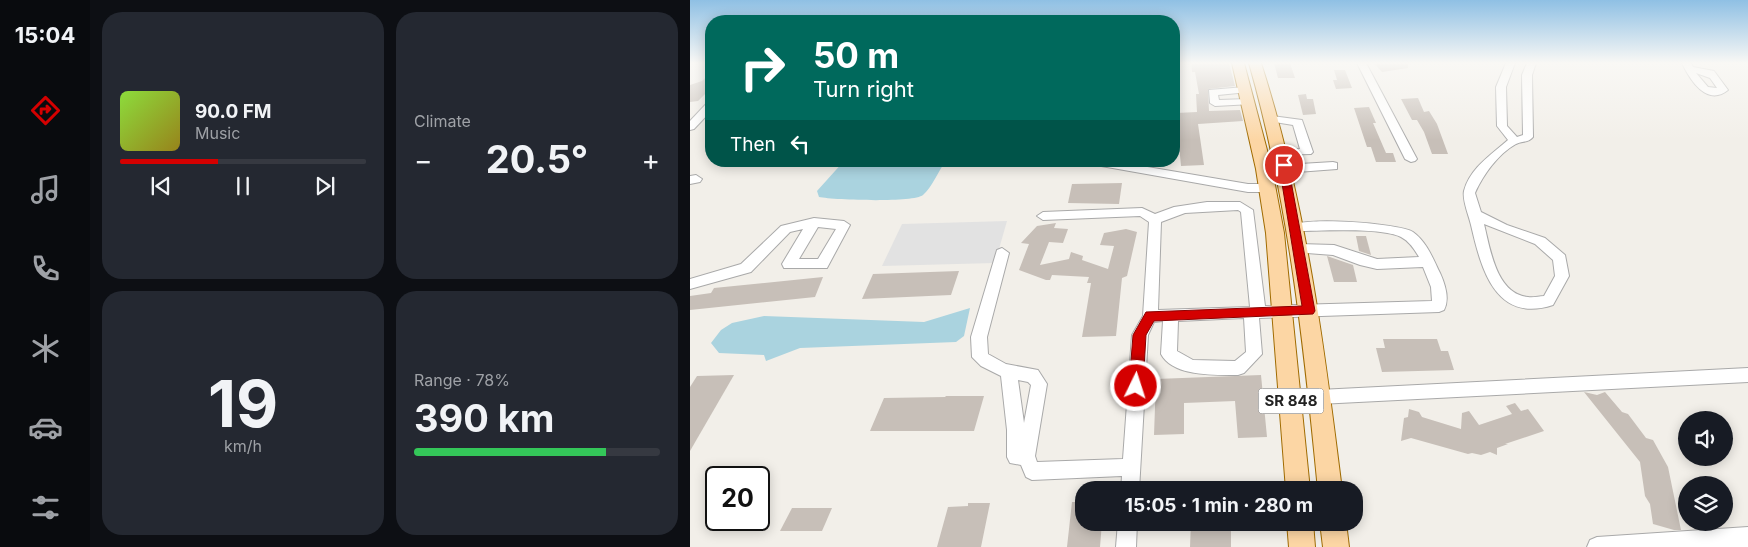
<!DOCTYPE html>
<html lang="en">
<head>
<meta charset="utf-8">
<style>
  :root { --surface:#171b24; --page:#242831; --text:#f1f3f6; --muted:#9ea1a6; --line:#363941; --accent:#d40000 }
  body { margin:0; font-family:Inter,sans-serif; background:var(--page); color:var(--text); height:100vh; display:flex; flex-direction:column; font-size:19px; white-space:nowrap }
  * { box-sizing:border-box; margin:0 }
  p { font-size:16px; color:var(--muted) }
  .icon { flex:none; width:28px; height:28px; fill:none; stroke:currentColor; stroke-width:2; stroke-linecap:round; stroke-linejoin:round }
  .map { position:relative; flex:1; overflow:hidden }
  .sheet { display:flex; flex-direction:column; gap:12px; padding:12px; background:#0d0f14; width:600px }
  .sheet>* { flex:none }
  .hud { position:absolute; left:15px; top:15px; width:475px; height:152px; border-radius:20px; box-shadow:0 2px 12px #0003; background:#00695c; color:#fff; overflow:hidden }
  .fabs { position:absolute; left:988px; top:411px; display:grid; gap:10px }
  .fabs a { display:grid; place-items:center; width:55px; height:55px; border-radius:50%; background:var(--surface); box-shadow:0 2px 12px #0003; font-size:25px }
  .speed { position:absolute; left:15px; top:466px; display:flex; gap:10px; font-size:25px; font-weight:700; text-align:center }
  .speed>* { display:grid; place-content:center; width:65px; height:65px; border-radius:50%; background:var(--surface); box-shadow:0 2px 12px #0003; line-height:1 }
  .speed .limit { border:2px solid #111; border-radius:8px; background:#fff; color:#111 }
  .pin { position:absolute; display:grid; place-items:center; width:42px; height:42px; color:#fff; margin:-21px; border:2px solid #fff; border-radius:50%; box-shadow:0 1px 5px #0007 }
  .me { position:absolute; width:55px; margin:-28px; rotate:4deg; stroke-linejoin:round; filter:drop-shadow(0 0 4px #0008) }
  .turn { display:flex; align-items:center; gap:18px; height:105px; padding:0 25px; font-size:22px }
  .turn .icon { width:65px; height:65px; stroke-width:2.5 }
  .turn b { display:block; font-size:35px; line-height:42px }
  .then { display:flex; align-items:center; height:48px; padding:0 25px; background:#0003; gap:10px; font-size:19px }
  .big { font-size:38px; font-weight:700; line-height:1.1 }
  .sheet .tile { flex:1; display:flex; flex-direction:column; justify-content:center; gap:8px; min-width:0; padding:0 18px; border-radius:20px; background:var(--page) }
  .sheet .dial { align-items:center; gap:0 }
  .dial b { font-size:65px; line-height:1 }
  .song { display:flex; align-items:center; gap:15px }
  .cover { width:60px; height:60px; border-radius:8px; background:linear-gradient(135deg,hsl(90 70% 55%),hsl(50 70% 35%)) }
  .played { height:5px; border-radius:2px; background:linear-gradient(90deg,var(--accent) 40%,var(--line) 40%) }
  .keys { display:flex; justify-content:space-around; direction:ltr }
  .heat { display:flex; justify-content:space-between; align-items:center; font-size:28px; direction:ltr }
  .charge { height:8px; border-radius:4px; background:linear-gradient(90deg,#34c759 78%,var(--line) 0) }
  .sheet .tiles { flex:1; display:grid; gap:12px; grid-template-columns:repeat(2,1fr) }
  .trip { position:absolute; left:385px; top:481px; width:288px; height:50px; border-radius:20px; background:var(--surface); box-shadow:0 2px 12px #0003; font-weight:700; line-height:50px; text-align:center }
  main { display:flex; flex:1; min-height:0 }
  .tab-bar { display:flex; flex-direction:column; width:90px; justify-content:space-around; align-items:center; background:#090b0e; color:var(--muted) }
  .tab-bar .icon { width:35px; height:35px }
  .tab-bar .current { color:var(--accent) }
  .tab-bar b { font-size:22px; color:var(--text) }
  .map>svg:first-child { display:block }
  .parking { fill:#e2e2e2 }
  .water { fill:#aad3df }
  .building { fill:#c7bfb8 }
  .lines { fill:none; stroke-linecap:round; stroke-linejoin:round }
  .minor-casing { stroke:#a9a9a9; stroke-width:2 }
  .major-casing { stroke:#a06b00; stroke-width:2 }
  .minor { fill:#fff; fill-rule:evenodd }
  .major { fill:#fcd6a4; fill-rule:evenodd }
  .route { fill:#d40000; stroke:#8a0000 }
  .labels { text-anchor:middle; stroke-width:4.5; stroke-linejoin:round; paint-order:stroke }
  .shield { fill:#fff; stroke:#646464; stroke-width:1 }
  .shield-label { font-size:15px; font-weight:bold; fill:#222 }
</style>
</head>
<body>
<main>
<nav class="tab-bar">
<b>15:04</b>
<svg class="icon current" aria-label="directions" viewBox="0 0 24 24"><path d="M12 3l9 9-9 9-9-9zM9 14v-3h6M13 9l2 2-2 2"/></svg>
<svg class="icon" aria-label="music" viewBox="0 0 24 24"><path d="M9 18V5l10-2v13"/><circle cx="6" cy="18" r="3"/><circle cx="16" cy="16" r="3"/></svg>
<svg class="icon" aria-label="phone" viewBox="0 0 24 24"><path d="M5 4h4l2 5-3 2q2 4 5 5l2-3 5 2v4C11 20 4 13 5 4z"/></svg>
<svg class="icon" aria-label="climate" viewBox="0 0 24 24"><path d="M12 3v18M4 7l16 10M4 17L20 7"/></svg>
<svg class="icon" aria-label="car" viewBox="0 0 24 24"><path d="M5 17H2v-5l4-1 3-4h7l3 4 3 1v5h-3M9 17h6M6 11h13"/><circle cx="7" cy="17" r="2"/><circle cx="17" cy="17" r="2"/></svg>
<svg class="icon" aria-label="filters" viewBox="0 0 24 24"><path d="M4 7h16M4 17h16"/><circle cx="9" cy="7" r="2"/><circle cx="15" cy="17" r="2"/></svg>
</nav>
<section class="sheet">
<div class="tiles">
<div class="tile">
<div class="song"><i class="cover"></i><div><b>90.0 FM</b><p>Music</p></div></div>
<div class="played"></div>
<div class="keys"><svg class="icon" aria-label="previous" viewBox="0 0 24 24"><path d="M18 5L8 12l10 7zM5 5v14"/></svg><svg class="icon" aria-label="pause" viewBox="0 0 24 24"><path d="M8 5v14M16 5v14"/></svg><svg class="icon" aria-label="next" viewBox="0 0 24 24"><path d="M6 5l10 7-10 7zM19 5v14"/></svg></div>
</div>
<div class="tile"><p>Climate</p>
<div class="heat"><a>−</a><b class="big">20.5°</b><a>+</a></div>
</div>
<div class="tile dial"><b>19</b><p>km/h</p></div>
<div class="tile"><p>Range · 78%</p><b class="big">390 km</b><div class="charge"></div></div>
</div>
</section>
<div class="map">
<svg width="1058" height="547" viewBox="0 0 1058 547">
  <rect width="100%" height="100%" fill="#f2efe9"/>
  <path class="parking" d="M317,221L305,263L192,266L212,224Z"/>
  <g class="water">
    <path d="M154,161H254L255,162C248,172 242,187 233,195C223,203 144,200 129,197L127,191Z"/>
    <path d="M280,308L274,336L266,342L110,348L76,361L74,355L29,353L21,343L31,330L42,323L74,316L234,322Z"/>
  </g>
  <g class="building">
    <path d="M501,63H539L545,86L518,89L519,111L550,110L553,121L508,124L514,165L491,166L486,113L507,112L506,94H509L505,72H502Z"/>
    <path d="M584,63H600L605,78H588Z"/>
    <path d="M684,63H718V68L692,72Z"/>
    <path d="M644,70H655L662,88L646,89L643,80H647Z"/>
    <path d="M21,72V88L8,101L0,102V85L12,81Z"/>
    <path d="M616,94L617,99H623L626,114L613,115L608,95Z"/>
    <path d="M728,98L734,112L739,111L747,124L758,154H742L734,132L727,120H722L711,99Z"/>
    <path d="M679,107L686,123H683L696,153H703L706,162H686L681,147H677L664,108Z"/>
    <path d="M432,183L429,204L378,203L382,184Z"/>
    <path d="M366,223L364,228L378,229L373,243L359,242L350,265L379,259L381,252L393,256L392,260L418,269L424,246L410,245L414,233L436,229L447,232L437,276L432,278L426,336L392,337L401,283H397L399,277L362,275L360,280H356L329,270L339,244L331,243L347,226Z"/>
    <path d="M666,236H676L681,255L669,251Z"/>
    <path d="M637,256L663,265L667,282H644Z"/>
    <path d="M269,271L261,295L172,299L183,274Z"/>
    <path d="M133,277L125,297L0,310V296L21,293L24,288Z"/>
    <path d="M693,339H747L751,351H758L764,370L692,372L686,348H695Z"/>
    <path d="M44,375L0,451V387L7,376Z"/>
    <path d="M571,375L577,437L548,438L545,401L494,403V434L464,435L466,379Z"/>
    <path d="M894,392L907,395L915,392L932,412L938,414L956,438L963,440L978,467L991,530H984L963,524L960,504L955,496L950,462Z"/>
    <path d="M256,396H294L284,431H180L194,398L255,397Z"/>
    <path d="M825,403L831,411L838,409L854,431L815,444H818L807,448V455L800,452L791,455L782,453L778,454L721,438L711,441L714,418L718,417L719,409L729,412L732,417L771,429L772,413L779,411L789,425L822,414L816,406Z"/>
    <path d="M382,502H394V522H412L410,547H377Z"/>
    <path d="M278,503H300L291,547H247L258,507L278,506Z"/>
    <path d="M102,508H142L132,531H90Z"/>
    <path d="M501,522H541V547H500Z"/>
  </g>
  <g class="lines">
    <defs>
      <g id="minor">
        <path d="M667,63H676L727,159L725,161L721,162L715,159Z"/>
        <path d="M816,63H825L816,87L817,126L827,137L833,135L832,75L837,63H846L842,75L843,137C838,143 832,141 826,144C808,154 793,175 785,193L791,212L817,225L855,238L875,255L879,276L863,305C805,324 791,268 781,225C779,216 772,200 774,191C780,168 801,155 818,140L807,126L806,87ZM794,224L845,244L863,260L865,276L854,296C849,296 843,298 838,297C806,294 800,248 794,224Z"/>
        <path d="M992,63H1001L1003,67L1024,71L1038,90C1017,107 1000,80 992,63ZM1006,73L1020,78L1027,88L1018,87Z"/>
        <path d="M555,87L558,88V92L528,95L529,100L558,99L562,100V104L525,106L520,103L519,90Z"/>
        <path d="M21,102V111L4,129L0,130V121L17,103Z"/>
        <path d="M582,116L612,120L623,152L621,154L587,155V151L610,149L603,125L578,121L577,119Z"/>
        <path d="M394,161H422L558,184H578L584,188L578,192H558L400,164Z"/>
        <path d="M643,162L647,163V169L594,173L588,169L594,165Z"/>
        <path d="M6,175L12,179L10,182L0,184V176Z"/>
        <path d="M517,202H550L563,210L575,306L742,301L741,287L733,267L687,269L670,265L643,255L604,252L602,249L609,244L644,245L687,259L729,257C725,250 719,241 711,237C691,227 630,231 606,231L600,227C607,216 709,223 723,232C737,242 743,259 750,273C755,284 760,299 754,310L749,312L569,318L572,354L554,373L548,375C526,375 483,377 471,354L473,321L464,322L458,335L449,490H431L432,476L342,480L336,477L331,465L320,463L317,457V430L311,376L291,366L282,357L281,337L307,250L312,248L319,253L297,337L298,354L316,364L348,370L357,384L345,456L347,462L433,459L442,335L453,316L459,222L450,216L353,220L347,216L353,212L452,208L465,214L484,207ZM548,210L551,212L560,307L468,310L471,222L495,213ZM554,318L556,352L545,361L503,360L487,351L488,321ZM328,380L338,382L341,385L334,423Z"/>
        <path d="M124,218L154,221L160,225L137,268H94L92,264L113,229L100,232L61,272L0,289V279L51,264L91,226ZM128,227L146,229L128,259H109Z"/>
        <path d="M1058,368V382L629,404L623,402L621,397L623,392L629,390Z"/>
        <path d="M428,522H447L446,547H426Z"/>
        <path d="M1058,527V547H897L900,540L907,537Z"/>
      </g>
      <g id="major">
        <path d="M542,63H554L582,169L594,233L620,490H596L576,233L566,169Z"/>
        <path d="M559,63H571C616,203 634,345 652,490H628C614,346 599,203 559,63Z"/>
        <path d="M597,522H623L625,547H599Z"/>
        <path d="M630,522H656L659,547H633Z"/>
      </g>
    </defs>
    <use href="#minor" class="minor-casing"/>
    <use href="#major" class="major-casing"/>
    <use href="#minor" class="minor"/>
    <use href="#major" class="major"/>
  </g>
  <linearGradient id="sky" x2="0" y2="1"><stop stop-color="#8fc0e4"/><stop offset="0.45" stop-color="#f9f8f5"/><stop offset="1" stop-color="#f9f8f5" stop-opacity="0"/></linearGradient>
  <rect width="1058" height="140" fill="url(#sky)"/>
  <path class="route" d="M594,162L598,165L625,311L623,314L464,321L456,335L453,386L451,390H441L439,386L443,335L456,312L612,306L589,165Z"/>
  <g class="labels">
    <rect class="shield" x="568.5" y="388.5" width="65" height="25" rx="4"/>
    <g class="shield-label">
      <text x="601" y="406">SR 848</text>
    </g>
  </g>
</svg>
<div class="fabs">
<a><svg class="icon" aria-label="sound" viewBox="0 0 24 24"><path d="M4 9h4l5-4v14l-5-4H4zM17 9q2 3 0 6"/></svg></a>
<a><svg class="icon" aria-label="layers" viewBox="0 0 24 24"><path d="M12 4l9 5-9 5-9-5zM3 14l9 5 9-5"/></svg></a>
</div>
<div class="speed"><div class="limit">20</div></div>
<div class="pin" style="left:594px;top:165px;background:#d93025"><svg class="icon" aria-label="arrive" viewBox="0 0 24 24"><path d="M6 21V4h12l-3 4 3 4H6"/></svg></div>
<svg class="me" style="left:446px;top:386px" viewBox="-20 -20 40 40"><circle r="17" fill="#d40000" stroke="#fff" stroke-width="3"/><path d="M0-11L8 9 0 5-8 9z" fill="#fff"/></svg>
<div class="trip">15:05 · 1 min · 280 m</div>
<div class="hud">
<div class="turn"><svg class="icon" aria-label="right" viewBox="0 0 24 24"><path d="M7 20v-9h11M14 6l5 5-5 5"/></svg><div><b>50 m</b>Turn right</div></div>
<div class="then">Then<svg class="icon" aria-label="left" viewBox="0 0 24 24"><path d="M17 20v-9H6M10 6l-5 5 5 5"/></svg></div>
</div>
</div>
</main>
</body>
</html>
